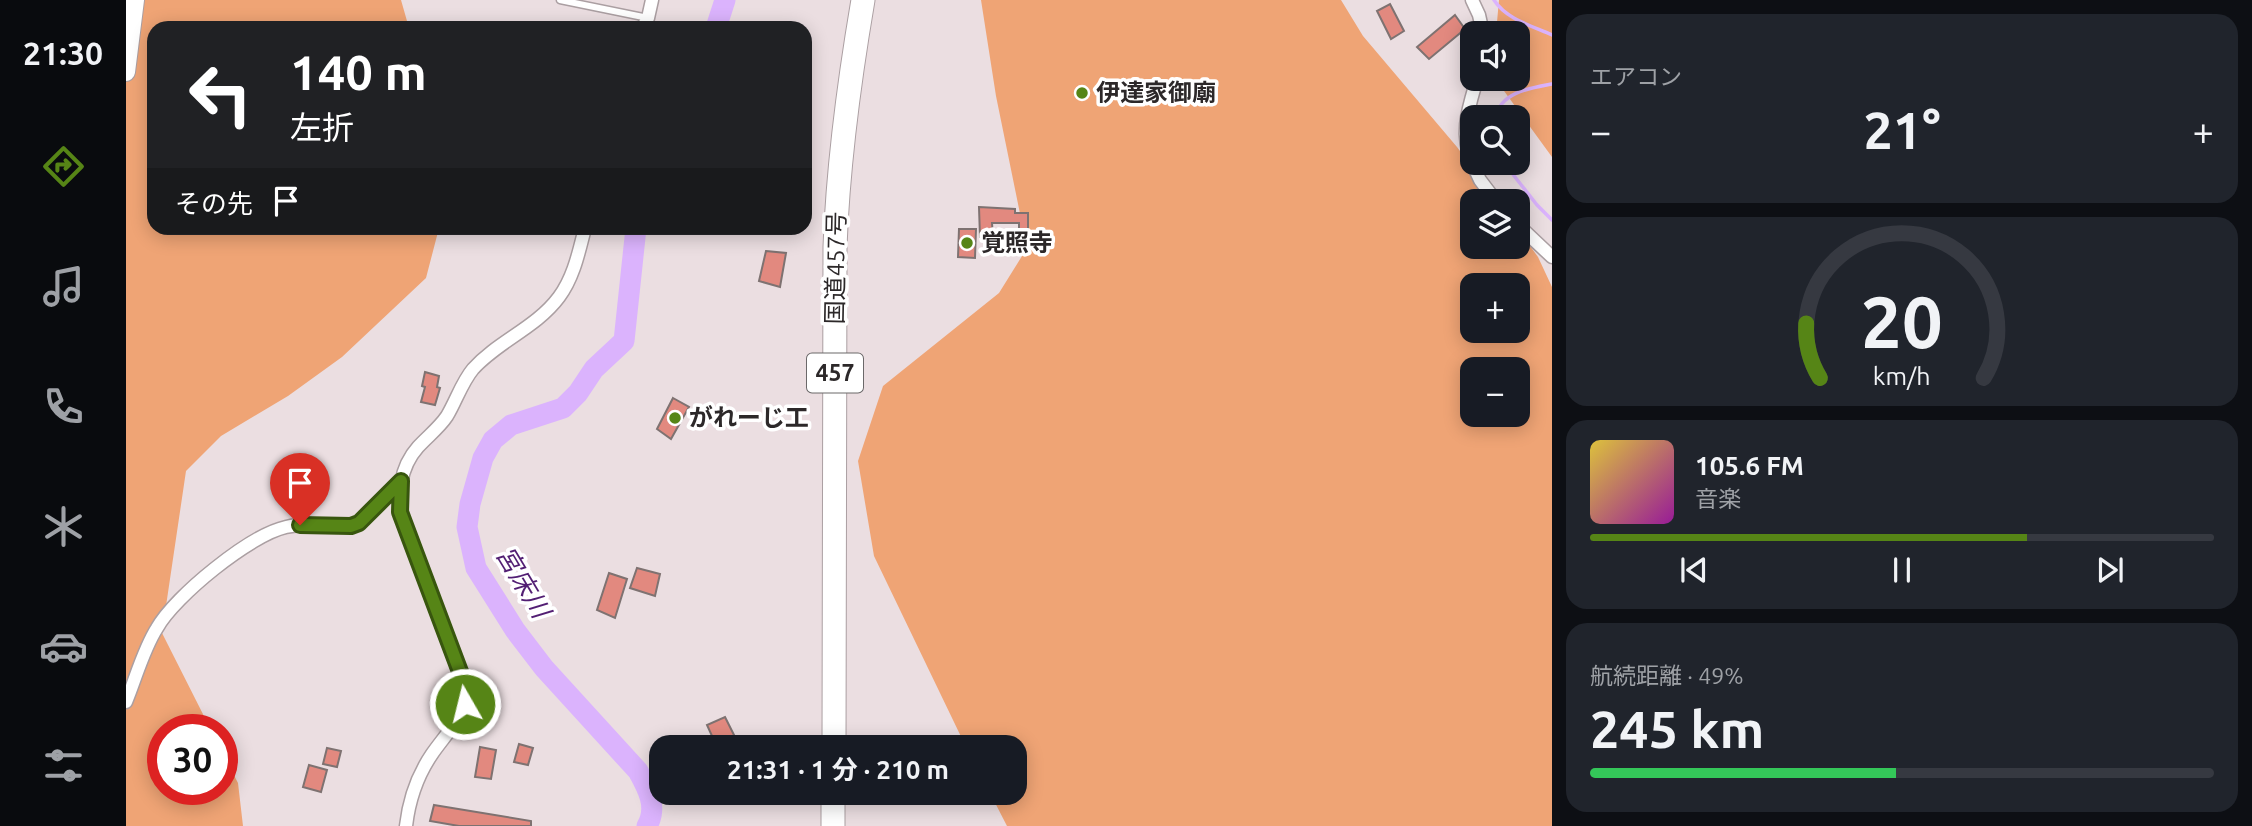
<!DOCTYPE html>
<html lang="ja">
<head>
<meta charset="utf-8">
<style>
  :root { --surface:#171b24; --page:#20242c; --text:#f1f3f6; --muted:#9ea1a6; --line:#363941; --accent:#568516 }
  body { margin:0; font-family:Ubuntu,"Noto Sans JP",sans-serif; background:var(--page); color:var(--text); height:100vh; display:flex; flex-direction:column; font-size:26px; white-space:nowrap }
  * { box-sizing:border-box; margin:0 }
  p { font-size:23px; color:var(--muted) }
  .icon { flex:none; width:38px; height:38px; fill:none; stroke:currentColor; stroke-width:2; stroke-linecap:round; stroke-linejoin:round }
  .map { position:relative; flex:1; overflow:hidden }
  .panel { display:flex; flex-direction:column; gap:14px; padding:14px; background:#0d0f14; width:700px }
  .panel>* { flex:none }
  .top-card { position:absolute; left:21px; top:21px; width:665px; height:214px; border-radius:21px; box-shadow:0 4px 18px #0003; background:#202124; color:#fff; overflow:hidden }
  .buttons { position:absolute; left:1334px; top:21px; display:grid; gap:14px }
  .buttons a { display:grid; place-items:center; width:70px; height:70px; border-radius:14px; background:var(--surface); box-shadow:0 4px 18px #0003; font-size:35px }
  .speed { position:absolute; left:21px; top:714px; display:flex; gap:14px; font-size:35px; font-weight:700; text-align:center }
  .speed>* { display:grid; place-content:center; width:91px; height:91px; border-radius:50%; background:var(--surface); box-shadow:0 4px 18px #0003; line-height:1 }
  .speed .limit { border:10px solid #d22; background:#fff; color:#111 }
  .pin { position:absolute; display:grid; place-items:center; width:60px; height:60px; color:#fff; margin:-72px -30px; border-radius:50% 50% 50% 0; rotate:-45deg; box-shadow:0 0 7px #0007 }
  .pin .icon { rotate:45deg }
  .me { position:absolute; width:77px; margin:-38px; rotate:352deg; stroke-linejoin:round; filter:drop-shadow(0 0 5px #0008) }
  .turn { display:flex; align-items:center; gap:24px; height:147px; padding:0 28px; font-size:32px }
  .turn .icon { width:91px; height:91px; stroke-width:2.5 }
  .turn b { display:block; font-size:49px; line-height:60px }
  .then { display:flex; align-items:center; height:66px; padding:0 28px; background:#0003; gap:14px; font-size:26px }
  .big { font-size:52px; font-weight:700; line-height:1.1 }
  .panel .card { flex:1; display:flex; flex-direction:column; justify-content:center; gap:10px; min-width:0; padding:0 24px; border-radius:21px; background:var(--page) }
  .panel .dial { align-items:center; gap:0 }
  .dial svg { height:182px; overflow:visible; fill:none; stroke:var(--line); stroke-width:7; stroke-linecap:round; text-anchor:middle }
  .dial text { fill:var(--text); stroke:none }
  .song { display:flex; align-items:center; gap:21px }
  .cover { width:84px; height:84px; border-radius:10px; background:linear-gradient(135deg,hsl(50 70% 55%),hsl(300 70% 35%)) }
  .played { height:7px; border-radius:4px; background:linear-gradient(90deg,var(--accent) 70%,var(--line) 70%) }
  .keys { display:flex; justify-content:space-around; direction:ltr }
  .heat { display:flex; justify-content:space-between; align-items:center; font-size:38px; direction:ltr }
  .charge { height:10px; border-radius:5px; background:linear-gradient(90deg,#34c759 49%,var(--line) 0) }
  .trip { position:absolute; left:523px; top:735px; width:378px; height:70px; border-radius:21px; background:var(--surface); box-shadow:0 4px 18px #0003; font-weight:700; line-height:70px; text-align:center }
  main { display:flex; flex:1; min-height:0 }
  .tabs { display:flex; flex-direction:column; width:126px; justify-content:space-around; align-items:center; background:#090b0e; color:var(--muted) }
  .tabs .icon { width:49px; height:49px }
  .tabs .on { color:var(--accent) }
  .tabs b { font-size:32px; color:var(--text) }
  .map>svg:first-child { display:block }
  .green { fill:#efa475; fill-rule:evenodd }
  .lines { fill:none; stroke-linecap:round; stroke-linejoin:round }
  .stream { stroke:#dbb3fd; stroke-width:3.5 }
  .river { stroke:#dbb3fd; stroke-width:21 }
  .building { fill:#e2897f; stroke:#7e7271; stroke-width:2 }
  .lane-casing { stroke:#ab9fa2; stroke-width:9 }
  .street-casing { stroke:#ab9fa2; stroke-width:15 }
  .secondary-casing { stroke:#ab9fa2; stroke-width:20 }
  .highway-casing { stroke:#ab9fa2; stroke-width:25 }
  .lane { stroke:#fff; stroke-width:6 }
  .street { stroke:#fff; stroke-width:12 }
  .secondary { stroke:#fff; stroke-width:18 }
  .highway { stroke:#fff; stroke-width:23 }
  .route-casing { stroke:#38560e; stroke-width:18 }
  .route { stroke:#568516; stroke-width:12 }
  .poi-dot { fill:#568516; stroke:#fff; stroke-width:2.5 }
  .labels { text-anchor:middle; stroke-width:7; stroke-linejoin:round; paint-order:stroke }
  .shield { fill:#fff; stroke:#6b6869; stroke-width:2 }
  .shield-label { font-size:23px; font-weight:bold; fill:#2c2829 }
  .poi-label { font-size:24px; font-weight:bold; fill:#2c2829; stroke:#fff; text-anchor:start }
  .street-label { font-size:24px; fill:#2c2829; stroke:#fff }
  .water-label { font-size:26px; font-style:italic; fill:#521e73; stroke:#fff }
</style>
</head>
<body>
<main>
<nav class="tabs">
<b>21:30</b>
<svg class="icon on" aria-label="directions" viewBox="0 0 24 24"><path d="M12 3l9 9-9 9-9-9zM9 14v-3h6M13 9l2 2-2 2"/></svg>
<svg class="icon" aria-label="music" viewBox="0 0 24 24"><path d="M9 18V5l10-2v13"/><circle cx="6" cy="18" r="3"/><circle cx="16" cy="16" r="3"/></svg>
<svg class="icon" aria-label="phone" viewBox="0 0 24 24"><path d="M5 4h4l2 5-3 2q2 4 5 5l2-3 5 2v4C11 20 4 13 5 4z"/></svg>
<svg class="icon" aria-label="climate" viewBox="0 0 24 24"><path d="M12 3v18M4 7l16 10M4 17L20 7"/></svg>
<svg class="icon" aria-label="car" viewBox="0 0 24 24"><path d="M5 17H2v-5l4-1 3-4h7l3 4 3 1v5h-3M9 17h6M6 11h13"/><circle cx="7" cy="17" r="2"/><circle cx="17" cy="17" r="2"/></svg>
<svg class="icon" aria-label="filters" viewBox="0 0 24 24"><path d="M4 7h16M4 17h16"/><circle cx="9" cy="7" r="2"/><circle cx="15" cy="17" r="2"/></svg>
</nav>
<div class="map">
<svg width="1426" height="826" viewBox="0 0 1426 826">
  <rect width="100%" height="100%" fill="#ebdee1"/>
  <g class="green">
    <path d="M0,0H275L283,28H28V228H313L300,278L216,357L162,396L95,436L60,471L36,633L85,730H37V789H96V752L112,783L117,826H0Z"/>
    <path d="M855,0H1215L1237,36L1331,147L1371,201H1346V247H1391V228L1412,257L1426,287V826H881L864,793H889V747H840L748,556L732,461L757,386L873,293L901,248L870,96ZM1346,285H1391V331H1346ZM1346,369H1391V415H1346Z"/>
    <path d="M1373,0H1426V157L1373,84L1372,79H1391V33H1370Z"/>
  </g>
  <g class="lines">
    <g class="stream">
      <path d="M1368,0C1380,19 1406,26 1426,35"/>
      <path d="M1370,117C1374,92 1405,88 1426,84"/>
      <path d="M1378,163L1411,205L1426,220"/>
    </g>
    <g class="river">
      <path d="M590,28L599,0"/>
      <path d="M510,228L498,341L468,369L452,393L437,408L385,425L367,440L357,458L344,504L341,527L350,568L389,630L418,668L512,771C522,789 532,807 521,826"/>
    </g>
  </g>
  <g class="building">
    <path d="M1264,4L1278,31L1265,39L1251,11Z"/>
    <path d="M1329,15L1339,29L1303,59L1291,47Z"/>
    <path d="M853,207L889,209V213H902V232H893V223H866L867,237H854Z"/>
    <path d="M833,229H850L849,258L832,257Z"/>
    <path d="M640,251L660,253L654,287L633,281Z"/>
    <path d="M299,372L313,376L311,387L314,388L309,405L295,402L299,387L296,386Z"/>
    <path d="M547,398L563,407L545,439L531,429Z"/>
    <path d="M511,568L534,574L529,596L504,588Z"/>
    <path d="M483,573L501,579L489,618L471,610Z"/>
    <path d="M599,717L612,743L602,747H591L581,725Z"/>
    <path d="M393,744L407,748L402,765L388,762Z"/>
    <path d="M354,747L370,750L365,779L349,777Z"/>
    <path d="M201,748L215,751L211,767L197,764Z"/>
    <path d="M183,765L201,770L195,792L177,787Z"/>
    <path d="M308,805L405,821V826H333L304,821Z"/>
  </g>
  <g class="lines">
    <defs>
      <path id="lane" d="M434,0L522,18"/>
      <g id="street">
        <path d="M1346,0L1353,15L1357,33"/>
        <path d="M516,28L522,18L526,0"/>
        <path d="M1346,162C1333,133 1343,107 1351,79"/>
        <path d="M1346,163L1354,180L1370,201"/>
        <path d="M1391,224L1426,257"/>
        <path d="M0,702C10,678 17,650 31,628C49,596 124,535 160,527C181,522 204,526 225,526L233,523L275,482"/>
        <path d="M280,826C283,800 291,776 306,754C319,735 338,717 341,693L277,522C270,497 274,467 292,447C302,436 313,428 321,416C330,401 336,382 347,369C372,341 410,328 433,297C448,277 453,251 459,228"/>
      </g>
      <path id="secondary" d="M0,72L9,0"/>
      <g id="highway">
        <path d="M708,747L709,247C712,163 723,82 737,0"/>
        <path d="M707,826V793"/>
      </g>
    </defs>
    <use href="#lane" class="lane-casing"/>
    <use href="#street" class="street-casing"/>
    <use href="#secondary" class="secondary-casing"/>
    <use href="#highway" class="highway-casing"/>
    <use href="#lane" class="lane"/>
    <use href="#street" class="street"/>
    <use href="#secondary" class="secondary"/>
    <use href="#highway" class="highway"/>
  </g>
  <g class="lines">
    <defs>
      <path id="route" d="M174,525L225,526L233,523L275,481L274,512L339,685L341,693L339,704"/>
    </defs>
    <use href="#route" class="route-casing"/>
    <use href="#route" class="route"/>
  </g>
  <g class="poi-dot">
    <circle cx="956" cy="93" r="7"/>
    <circle cx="841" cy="243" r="7"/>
    <circle cx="549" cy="418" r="7"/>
  </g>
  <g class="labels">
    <rect class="shield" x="681" y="353.5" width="56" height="39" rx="5"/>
    <g class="shield-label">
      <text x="709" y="381">457</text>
    </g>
    <g class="poi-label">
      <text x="970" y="101">伊達家御廟</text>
      <text x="855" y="251">覚照寺</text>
      <text x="563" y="426">がれーじ工</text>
    </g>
    <g class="street-label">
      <text transform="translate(710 268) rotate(-89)" y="8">国道457号</text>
    </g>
    <g class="water-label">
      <text transform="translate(397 582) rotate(59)" y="9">宮床川</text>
    </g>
  </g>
</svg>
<div class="buttons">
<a><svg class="icon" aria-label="sound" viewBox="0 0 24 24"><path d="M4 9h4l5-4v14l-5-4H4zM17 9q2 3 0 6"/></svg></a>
<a><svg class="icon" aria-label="search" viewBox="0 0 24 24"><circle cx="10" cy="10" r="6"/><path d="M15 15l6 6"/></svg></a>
<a><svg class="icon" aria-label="layers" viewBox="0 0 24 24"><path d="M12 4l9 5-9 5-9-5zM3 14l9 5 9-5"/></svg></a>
<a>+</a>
<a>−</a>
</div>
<div class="speed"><div class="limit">30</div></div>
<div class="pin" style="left:174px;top:525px;background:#d93025"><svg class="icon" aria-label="arrive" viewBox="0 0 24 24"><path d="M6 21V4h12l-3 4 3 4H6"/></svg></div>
<svg class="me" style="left:339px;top:704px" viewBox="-20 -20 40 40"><circle r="17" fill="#568516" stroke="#fff" stroke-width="3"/><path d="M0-11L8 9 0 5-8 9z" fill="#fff"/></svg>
<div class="trip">21:31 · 1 分 · 210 m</div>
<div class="top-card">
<div class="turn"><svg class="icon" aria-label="left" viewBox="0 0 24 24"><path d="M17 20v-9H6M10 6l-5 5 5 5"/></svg><div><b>140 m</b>左折</div></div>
<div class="then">その先<svg class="icon" aria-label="arrive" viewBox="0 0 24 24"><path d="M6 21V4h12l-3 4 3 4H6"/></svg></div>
</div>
</div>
<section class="panel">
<div class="card"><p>エアコン</p>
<div class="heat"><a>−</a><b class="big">21°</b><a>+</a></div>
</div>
<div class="card dial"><svg viewBox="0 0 100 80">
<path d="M14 69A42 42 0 1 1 86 69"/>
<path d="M14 69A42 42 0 0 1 8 45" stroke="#568516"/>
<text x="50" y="56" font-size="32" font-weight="700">20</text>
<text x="50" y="72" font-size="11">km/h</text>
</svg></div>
<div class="card">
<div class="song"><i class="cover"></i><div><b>105.6 FM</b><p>音楽</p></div></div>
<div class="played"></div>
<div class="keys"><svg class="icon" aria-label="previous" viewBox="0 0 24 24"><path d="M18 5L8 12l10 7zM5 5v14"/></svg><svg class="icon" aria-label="pause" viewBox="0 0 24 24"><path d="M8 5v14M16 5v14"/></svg><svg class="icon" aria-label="next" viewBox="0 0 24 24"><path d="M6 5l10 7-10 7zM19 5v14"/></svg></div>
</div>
<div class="card"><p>航続距離 · 49%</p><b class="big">245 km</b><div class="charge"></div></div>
</section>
</main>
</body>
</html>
